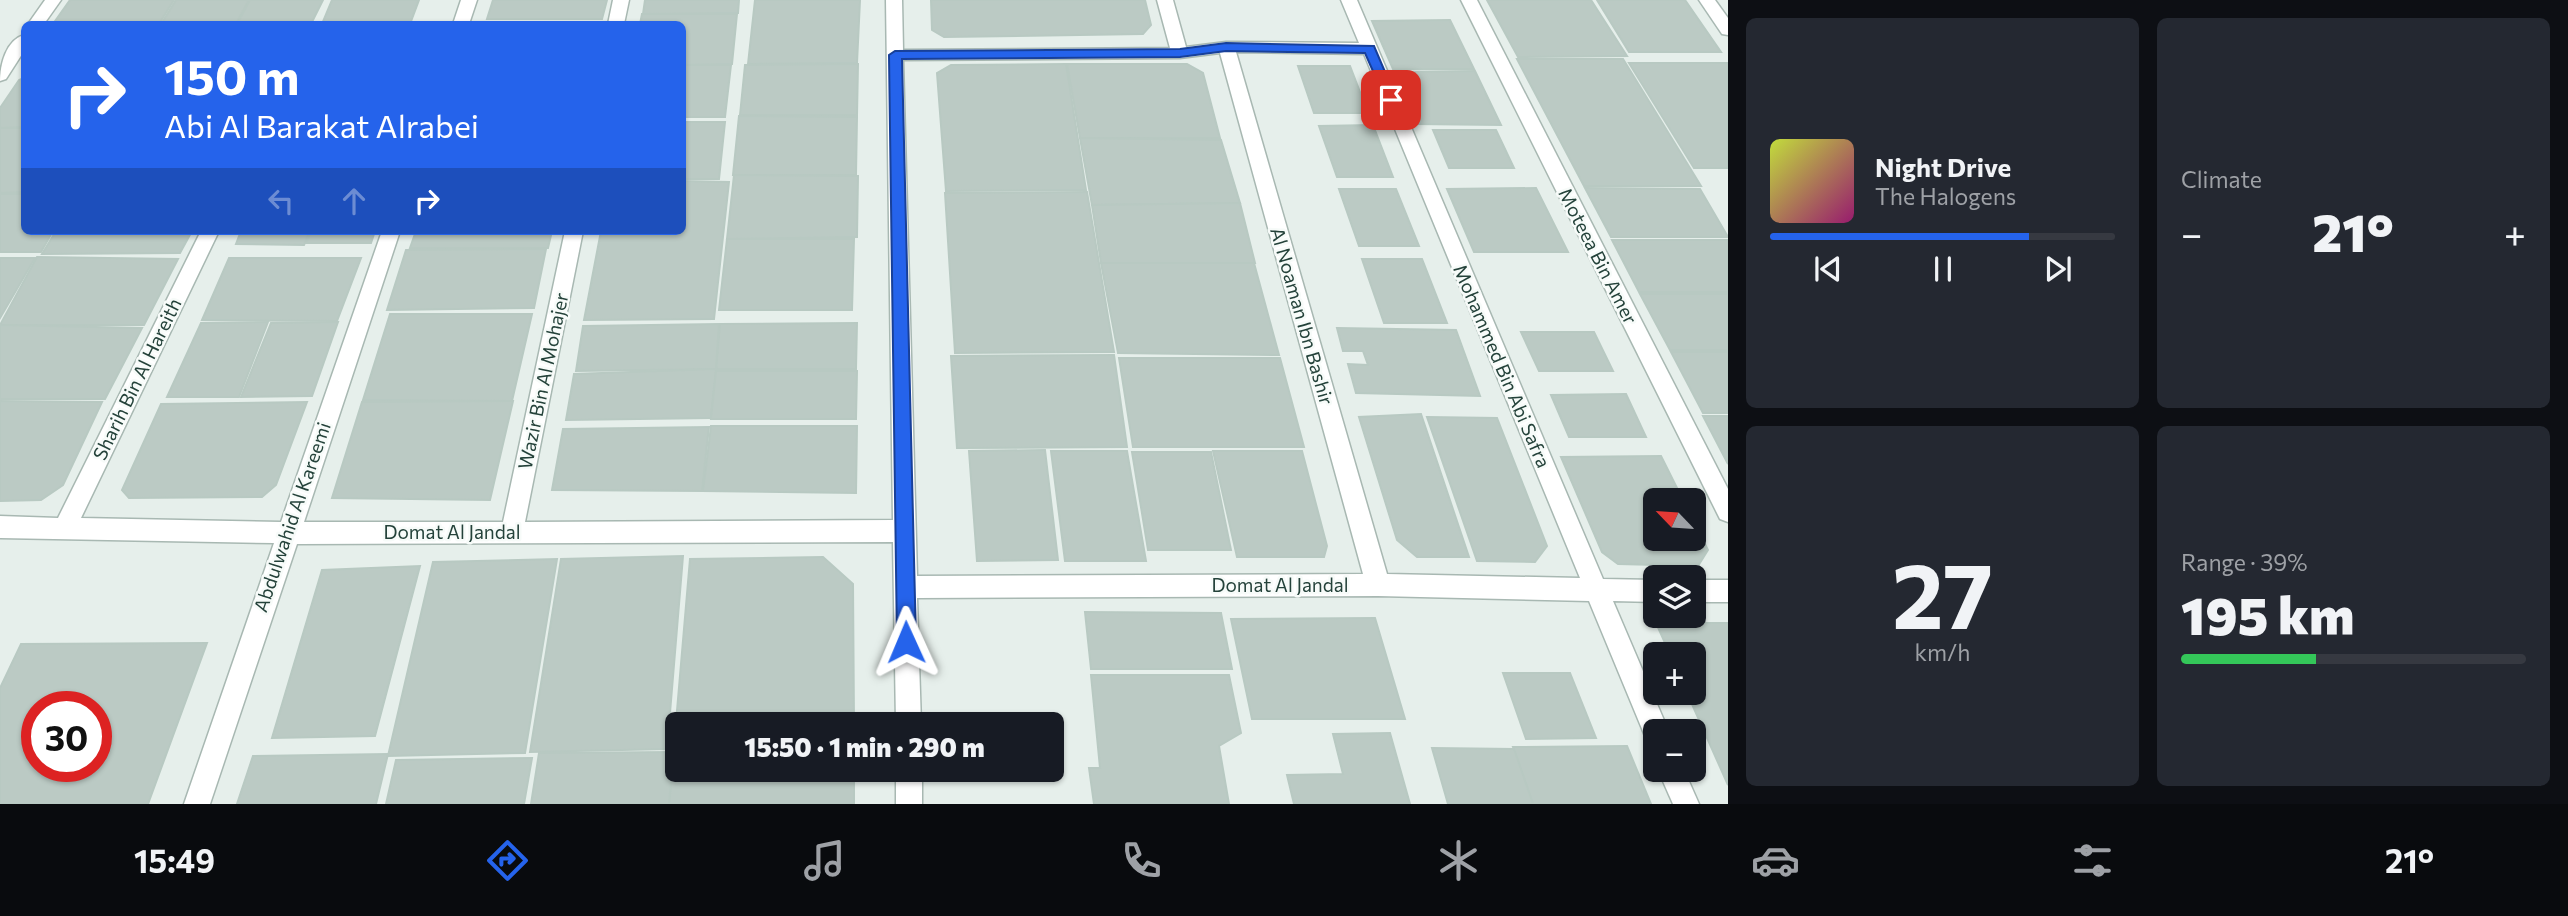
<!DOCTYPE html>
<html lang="en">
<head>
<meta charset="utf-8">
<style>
  :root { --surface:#171b24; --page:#242831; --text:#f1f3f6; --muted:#9ea1a6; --line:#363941; --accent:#2563eb }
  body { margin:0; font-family:Commissioner,sans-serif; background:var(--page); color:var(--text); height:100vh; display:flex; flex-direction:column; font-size:26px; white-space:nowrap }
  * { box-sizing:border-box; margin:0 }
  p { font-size:23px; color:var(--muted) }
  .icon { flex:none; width:38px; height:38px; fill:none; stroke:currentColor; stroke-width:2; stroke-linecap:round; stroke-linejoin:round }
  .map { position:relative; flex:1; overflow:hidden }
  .side { display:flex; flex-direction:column; gap:18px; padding:18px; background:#0d0f14; width:840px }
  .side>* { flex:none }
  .top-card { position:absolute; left:21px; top:21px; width:665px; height:214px; border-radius:10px; box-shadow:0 2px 5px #0004; background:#2563eb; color:#fff; overflow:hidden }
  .needle { width:46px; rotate:295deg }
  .controls { position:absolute; left:1643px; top:488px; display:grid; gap:14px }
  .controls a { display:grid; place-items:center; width:63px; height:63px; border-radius:10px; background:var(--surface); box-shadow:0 2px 5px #0004; font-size:35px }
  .speed { position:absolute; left:21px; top:691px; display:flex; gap:14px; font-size:35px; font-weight:700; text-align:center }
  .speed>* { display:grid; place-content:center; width:91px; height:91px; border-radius:50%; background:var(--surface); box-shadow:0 2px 5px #0004; line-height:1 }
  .speed .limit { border:10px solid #d22; background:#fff; color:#111 }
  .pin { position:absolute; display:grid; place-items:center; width:60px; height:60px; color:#fff; margin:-30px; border-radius:14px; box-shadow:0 4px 10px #0006 }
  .me { position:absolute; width:77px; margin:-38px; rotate:359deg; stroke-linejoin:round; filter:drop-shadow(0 0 5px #0008) }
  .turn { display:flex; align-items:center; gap:24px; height:147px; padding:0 28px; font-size:32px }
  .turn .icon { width:91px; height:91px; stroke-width:2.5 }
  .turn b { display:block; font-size:49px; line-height:60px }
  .lanes { display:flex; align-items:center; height:66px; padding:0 28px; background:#0003; justify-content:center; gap:35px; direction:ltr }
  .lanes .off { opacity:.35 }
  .big { font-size:52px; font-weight:800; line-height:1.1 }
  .side .widget { flex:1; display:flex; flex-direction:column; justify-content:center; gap:10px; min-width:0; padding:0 24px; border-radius:10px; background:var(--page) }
  .side .dial { align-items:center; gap:0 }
  .dial b { font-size:91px; line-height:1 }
  .song { display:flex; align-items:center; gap:21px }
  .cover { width:84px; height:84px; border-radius:10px; background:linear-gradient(135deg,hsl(70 70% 55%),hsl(320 70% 35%)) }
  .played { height:7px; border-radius:4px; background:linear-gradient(90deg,var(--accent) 75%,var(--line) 75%) }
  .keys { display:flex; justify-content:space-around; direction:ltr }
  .heat { display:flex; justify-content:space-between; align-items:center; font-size:38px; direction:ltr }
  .charge { height:10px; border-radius:5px; background:linear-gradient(90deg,#34c759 39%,var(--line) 0) }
  .side .tiles { flex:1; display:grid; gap:18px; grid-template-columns:repeat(2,1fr) }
  .trip { position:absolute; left:665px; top:712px; width:399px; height:70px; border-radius:10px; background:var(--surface); box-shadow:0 2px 5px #0004; font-weight:800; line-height:70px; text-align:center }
  .dock { display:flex; height:112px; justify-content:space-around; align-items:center; background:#090b0e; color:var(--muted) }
  .dock .icon { width:49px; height:49px }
  .dock .active { color:var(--accent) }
  .dock b { font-size:32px; color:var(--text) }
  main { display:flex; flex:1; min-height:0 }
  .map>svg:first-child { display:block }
  .building { fill:#bbcac4; stroke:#b8c9c2; stroke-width:2; fill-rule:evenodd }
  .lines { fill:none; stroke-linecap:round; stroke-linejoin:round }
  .street-casing { stroke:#a8b8b2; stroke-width:3 }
  .street { fill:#fff; fill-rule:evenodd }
  .route { fill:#2563eb; stroke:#184099; stroke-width:2 }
  .labels { text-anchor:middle; stroke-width:5; stroke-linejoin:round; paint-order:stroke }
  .street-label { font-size:19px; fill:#24423a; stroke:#f7fbf9 }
</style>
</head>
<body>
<main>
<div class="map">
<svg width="1728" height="804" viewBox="0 0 1728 804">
  <rect width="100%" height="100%" fill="#e6efeb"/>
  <g class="building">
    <path d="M70,0H174L159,24H53Z"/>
    <path d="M176,0H249L236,24H161Z"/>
    <path d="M250,0H323L311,24H237Z"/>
    <path d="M332,0H419L410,24H322Z"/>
    <path d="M493,0H607L602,19H487Z"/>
    <path d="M645,0H739L738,13L643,14Z"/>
    <path d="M755,0H860L857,63L748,64Z"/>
    <path d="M931,0H1145L1151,25L1143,34L944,37L932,30Z"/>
    <path d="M1487,0H1591L1627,56L1518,57Z"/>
    <path d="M1597,0H1685L1721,52H1629Z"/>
    <path d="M642,14H737L732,64L682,65V24H640Z"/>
    <path d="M1450,20L1474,69H1393L1372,21Z"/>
    <path d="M485,23H602V24Z"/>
    <path d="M1517,59H1623L1701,186H1584Z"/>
    <path d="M1629,63H1728V168H1694Z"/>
    <path d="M858,64L857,115H740L745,65Z"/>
    <path d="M1066,64L1086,190L946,191L937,73L951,65Z"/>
    <path d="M1067,64H1187L1203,73L1220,138H1080Z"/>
    <path d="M682,65H731L725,117H682Z"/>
    <path d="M1298,66H1350L1368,113H1314Z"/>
    <path d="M1475,71L1501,125L1415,124L1393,72Z"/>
    <path d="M24,78V127L0,128V108L19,80Z"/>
    <path d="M739,116L857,117L856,175H733Z"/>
    <path d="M682,122H725L719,179H682Z"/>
    <path d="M1373,125L1393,177H1337L1319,126Z"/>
    <path d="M0,128H24V192L0,193Z"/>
    <path d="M1433,130H1496L1514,168H1449Z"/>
    <path d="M1080,138L1221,140L1240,203L1092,205Z"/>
    <path d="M734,175L858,176L857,237L727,239Z"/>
    <path d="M682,181L729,182L714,319L584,320L601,231H682Z"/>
    <path d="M1536,188L1568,252H1474L1447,189Z"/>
    <path d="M1585,188L1700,189L1728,237H1611Z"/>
    <path d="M1339,189H1396L1419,246H1359Z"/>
    <path d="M1087,192L1114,352L955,353L945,193Z"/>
    <path d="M0,194H24V231H53L41,252H0Z"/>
    <path d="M1240,203L1255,263H1101L1092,205Z"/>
    <path d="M56,231H192L180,253L42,254Z"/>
    <path d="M241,231H310L304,245L236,244Z"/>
    <path d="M311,231H375L371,243H306Z"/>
    <path d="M416,231H552L548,248H410Z"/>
    <path d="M727,239H854L852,310H719Z"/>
    <path d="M1612,240H1728V292H1639Z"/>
    <path d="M546,249L534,308L387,310L406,250Z"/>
    <path d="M37,257L178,259L144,325H0Z"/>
    <path d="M0,258H35L0,318Z"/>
    <path d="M229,258H361L337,321L202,320Z"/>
    <path d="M1362,259H1422L1447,323H1384Z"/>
    <path d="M1101,263H1254L1279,355L1118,353Z"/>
    <path d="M1640,294H1728V350H1670Z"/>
    <path d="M390,314H532L512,401L363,400Z"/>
    <path d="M268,322L239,397H167L201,323Z"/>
    <path d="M338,322L312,396L241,397L271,323Z"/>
    <path d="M857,323L856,369H716L720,324Z"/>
    <path d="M719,324L716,369L576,371L583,326Z"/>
    <path d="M0,325L142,328L105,399H0Z"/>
    <path d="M1337,328L1456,330L1480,396L1356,393L1348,364L1368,365L1363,351H1343Z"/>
    <path d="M1521,332H1594L1613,371H1539Z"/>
    <path d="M1671,352H1728V413H1703Z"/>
    <path d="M1114,355L1127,447L957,448L951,356Z"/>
    <path d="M1119,358H1280L1304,447H1133Z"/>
    <path d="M716,369L711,418L566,420L574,374Z"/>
    <path d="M716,371H857L856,419H711Z"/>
    <path d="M1626,394L1646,437H1569L1551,395Z"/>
    <path d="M0,401L102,402L63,485L41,500L0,501Z"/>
    <path d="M513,401L490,500L332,498L362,402Z"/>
    <path d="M307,402L276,485L262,497L129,498L122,490L161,404Z"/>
    <path d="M1421,414L1469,557H1417L1397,540L1359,417Z"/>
    <path d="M1703,416H1728V464Z"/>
    <path d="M1427,417L1497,418L1547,546L1535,562L1477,561Z"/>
    <path d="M711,426H857L856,493L703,491Z"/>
    <path d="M709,427L702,491L552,490L563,429Z"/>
    <path d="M1045,450L1058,560L977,561L969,451Z"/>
    <path d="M1051,451H1127L1146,561H1065Z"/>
    <path d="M1213,451H1302L1327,546L1324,557H1237Z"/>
    <path d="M1132,452H1211L1231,550H1148Z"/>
    <path d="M1661,456L1683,500H1656V539H1694V523L1708,550L1698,566L1618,564L1602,552L1561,457Z"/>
    <path d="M683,556L667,749L530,752L561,559Z"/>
    <path d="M823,557L853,584L854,724H677V770H854V804H669L690,559Z"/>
    <path d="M557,559L525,753L388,756L433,562Z"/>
    <path d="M420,566L375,736L272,738L322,570Z"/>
    <path d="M1085,612L1221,613L1232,669H1091Z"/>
    <path d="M1375,618L1405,719H1252L1231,619Z"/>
    <path d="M1656,623H1728V785L1687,693H1694V654H1670Z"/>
    <path d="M207,643L148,804H0V688L21,644ZM37,707H96V766H37Z"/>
    <path d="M1503,673H1570L1596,738L1526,739Z"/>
    <path d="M1091,675H1229L1241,733L1219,746L1229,804H1094L1089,768H1100Z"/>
    <path d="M1390,733L1410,804H1294L1287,775L1343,774L1333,734Z"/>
    <path d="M1627,746L1651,804H1533L1513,747Z"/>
    <path d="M1432,748L1514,749L1533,804H1448Z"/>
    <path d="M674,752L669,804H531L539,753Z"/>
    <path d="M388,754L376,804H237L253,756Z"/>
    <path d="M532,758L524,804H386L396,760Z"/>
  </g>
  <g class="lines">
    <defs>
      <g id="street">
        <path d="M45,0H61L44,24H28Z"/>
        <path d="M461,0H477L469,24H453Z"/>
        <path d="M613,0H629L624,24H608Z"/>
        <path d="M886,0H902L903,50L1170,48L1157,0H1173L1186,47L1226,42L1359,43L1341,0H1357L1603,579L1656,580V602L1613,601L1669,732H1656V745L1647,741L1589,601L1378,596L917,598L921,724H896L893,542L297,544L210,804H184L274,543L0,538V516L58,518L201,231H219L81,518L281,522L382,231H400L304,522H503L565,231H583L525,522L893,520ZM1236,52L1364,54L1580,578L1387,574ZM1220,53L1363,574L917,576L903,60L1180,58Z"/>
        <path d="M1461,0H1477L1728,489V522L1720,519Z"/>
        <path d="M1699,0H1715L1728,18V35L1722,34Z"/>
        <path d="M24,35V51L6,79L0,81C0,65 6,40 24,35Z"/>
        <rect x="1694" y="580" width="34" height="22"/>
        <rect x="896" y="770" width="26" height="34"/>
        <path d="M1658,770H1684L1699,804H1673Z"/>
      </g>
    </defs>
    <use href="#street" class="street-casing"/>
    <use href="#street" class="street"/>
  </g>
  <path class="route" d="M1226,43L1374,46L1397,100L1391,105L1387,103L1365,53L1226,51L1180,57L902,59L916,642L913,649L906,651L900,649L897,642L889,55L895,51L1180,49Z"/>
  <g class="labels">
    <g class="street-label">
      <text transform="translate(1598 256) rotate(63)" y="7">Moteea Bin Amer</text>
      <text transform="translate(1302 316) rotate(74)" y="7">Al Noaman Ibn Bashir</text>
      <text transform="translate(1502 366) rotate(67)" y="7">Mohammed Bin Abi Safra</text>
      <text transform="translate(137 379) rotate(-64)" y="7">Sharih Bin Al Hareith</text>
      <text transform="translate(543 381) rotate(-78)" y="7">Wazir Bin Al Mohajer</text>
      <text transform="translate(292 517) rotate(-71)" y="7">Abdulwahid Al Kareemi</text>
      <text x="452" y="539">Domat Al Jandal</text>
      <text x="1280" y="592">Domat Al Jandal</text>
    </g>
  </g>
</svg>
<div class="controls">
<a><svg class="needle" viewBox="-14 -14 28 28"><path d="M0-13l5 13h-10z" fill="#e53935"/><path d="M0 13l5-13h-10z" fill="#9ea1a6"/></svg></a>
<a><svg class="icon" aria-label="layers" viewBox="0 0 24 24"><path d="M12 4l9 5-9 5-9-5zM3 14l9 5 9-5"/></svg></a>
<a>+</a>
<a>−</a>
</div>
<div class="speed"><div class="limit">30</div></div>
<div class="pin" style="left:1391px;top:100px;background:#d93025"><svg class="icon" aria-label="arrive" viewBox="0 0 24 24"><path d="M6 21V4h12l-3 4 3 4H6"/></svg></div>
<svg class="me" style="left:906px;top:642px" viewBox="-20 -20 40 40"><path d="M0-17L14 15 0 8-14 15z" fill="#2563eb" stroke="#fff" stroke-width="4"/></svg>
<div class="trip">15:50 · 1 min · 290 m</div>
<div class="top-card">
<div class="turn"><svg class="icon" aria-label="right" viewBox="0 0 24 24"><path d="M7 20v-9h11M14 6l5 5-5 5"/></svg><div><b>150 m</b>Abi Al Barakat Alrabei</div></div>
<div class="lanes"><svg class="icon off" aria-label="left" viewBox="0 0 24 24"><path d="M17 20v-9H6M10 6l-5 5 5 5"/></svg><svg class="icon off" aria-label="ahead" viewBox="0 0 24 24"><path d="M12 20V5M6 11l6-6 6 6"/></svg><svg class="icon" aria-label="right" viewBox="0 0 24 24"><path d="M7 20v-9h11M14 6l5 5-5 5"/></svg></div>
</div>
</div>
<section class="side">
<div class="tiles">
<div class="widget">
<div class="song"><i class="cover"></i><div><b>Night Drive</b><p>The Halogens</p></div></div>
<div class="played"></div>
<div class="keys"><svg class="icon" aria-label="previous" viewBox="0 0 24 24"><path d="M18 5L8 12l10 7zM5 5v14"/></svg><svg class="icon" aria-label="pause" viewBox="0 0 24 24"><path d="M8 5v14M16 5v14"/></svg><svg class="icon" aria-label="next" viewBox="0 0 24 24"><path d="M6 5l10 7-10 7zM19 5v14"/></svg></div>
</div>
<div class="widget"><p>Climate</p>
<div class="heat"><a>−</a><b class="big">21°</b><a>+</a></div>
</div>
<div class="widget dial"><b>27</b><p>km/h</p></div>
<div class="widget"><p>Range · 39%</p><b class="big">195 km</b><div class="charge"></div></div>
</div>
</section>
</main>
<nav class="dock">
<b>15:49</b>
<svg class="icon active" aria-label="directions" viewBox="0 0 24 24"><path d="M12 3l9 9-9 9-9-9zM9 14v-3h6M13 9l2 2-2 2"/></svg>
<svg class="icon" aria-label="music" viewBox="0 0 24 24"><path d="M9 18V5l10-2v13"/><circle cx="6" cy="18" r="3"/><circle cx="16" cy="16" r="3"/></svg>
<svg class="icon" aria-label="phone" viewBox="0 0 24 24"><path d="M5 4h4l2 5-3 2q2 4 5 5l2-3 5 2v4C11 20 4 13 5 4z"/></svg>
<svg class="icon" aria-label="climate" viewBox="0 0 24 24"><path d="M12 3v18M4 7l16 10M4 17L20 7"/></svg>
<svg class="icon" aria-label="car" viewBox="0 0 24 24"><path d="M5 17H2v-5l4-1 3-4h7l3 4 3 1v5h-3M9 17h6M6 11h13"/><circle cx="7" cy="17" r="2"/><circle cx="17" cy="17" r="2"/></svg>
<svg class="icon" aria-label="filters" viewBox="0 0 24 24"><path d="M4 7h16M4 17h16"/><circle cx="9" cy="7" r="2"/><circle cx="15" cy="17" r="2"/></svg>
<b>21°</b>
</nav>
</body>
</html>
